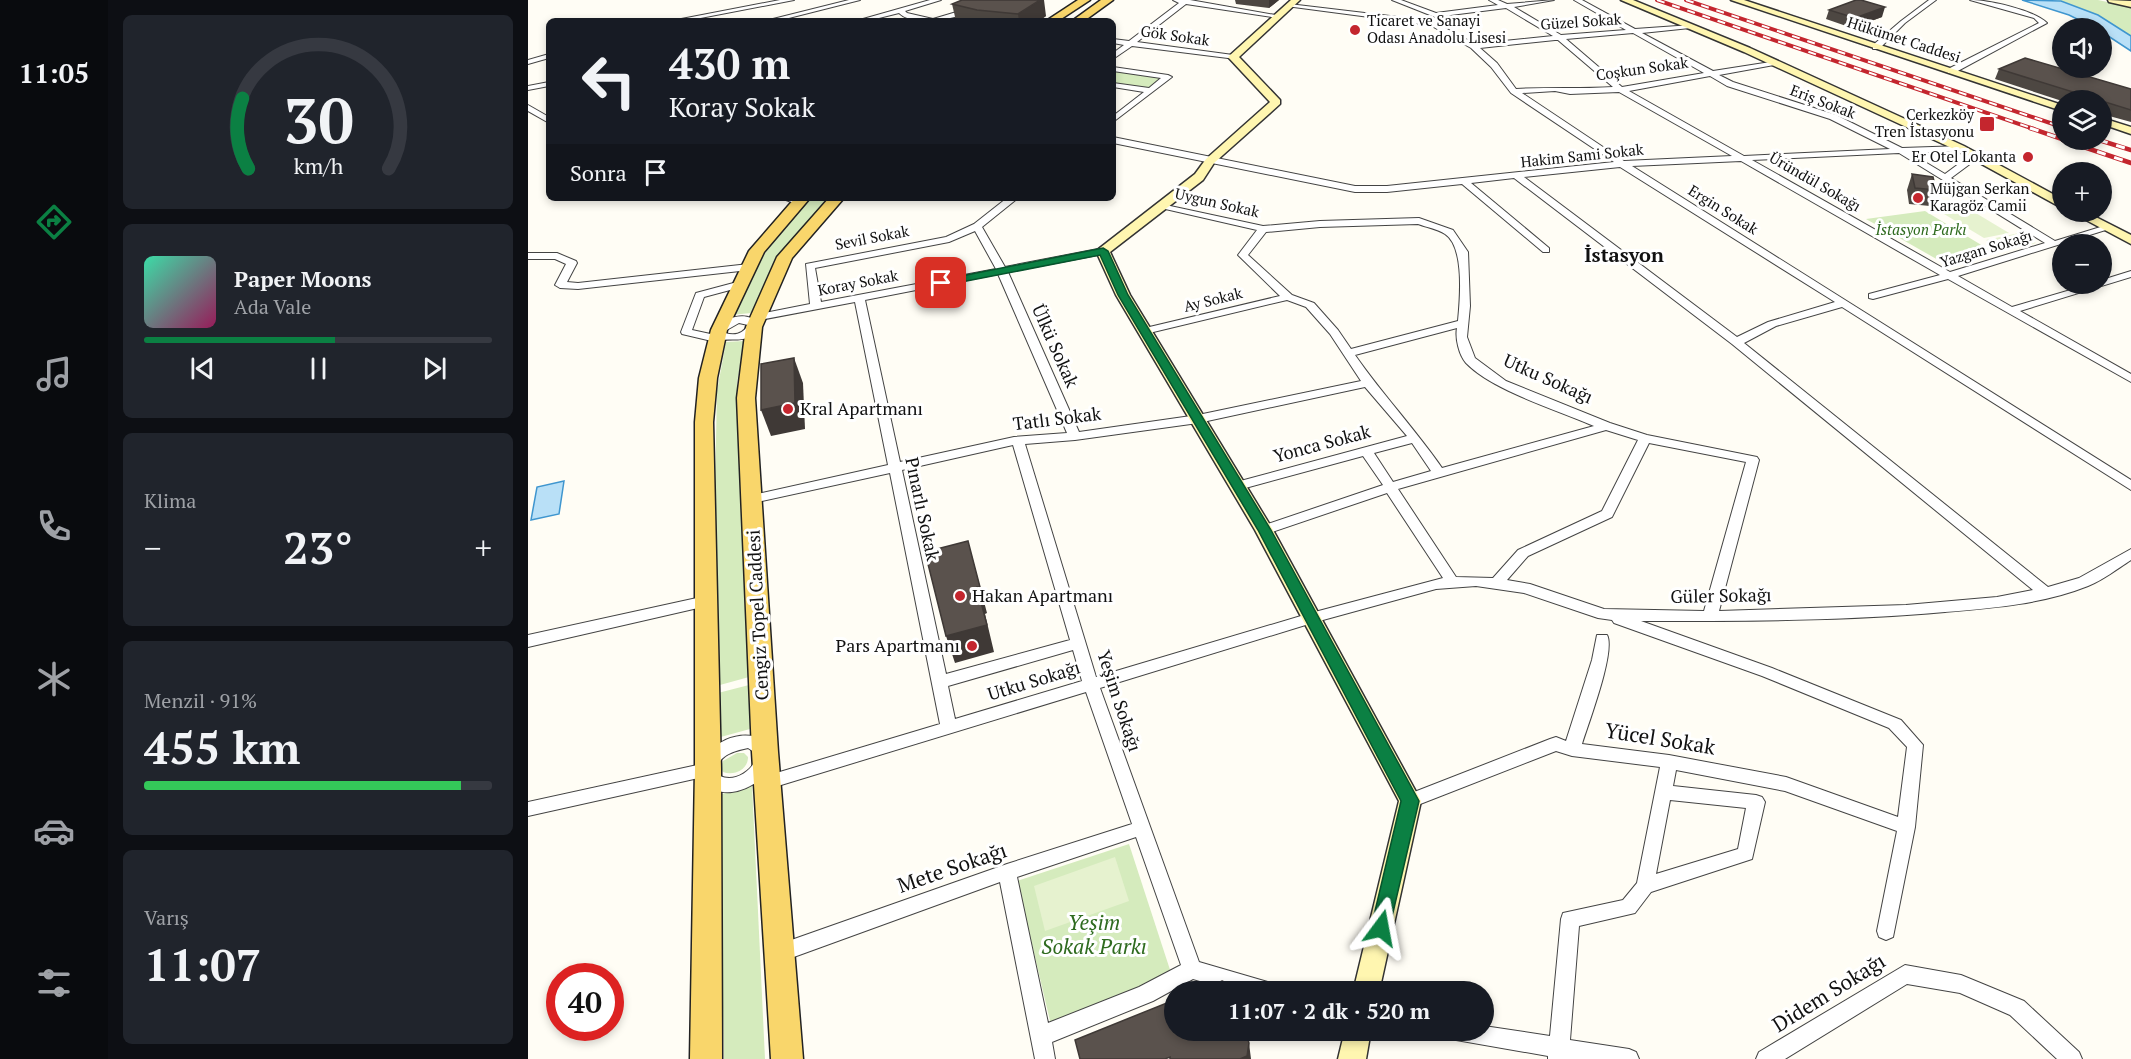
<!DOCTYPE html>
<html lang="tr">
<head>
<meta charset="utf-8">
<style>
  :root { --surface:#171b24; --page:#20242c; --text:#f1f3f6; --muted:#9ea1a6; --line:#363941; --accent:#0b8043 }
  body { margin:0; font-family:"PT Serif",serif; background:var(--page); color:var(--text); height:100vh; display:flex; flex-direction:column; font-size:22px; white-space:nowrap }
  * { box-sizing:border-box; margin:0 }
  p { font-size:20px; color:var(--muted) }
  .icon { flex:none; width:33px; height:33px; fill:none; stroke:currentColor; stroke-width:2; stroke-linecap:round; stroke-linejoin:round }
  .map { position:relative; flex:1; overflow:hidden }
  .panel { display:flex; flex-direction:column; gap:15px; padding:15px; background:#0d0f14; width:420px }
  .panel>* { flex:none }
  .banner { position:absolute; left:18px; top:18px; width:570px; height:183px; border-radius:9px; box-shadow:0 3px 9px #0003; background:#171b24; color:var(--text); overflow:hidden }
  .controls { position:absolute; left:1524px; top:18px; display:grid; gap:12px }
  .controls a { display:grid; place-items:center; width:60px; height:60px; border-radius:50%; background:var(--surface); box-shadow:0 3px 9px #0003; font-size:30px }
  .speed { position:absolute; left:18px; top:963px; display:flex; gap:12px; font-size:30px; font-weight:700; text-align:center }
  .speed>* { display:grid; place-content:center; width:78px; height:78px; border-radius:50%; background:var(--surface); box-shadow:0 3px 9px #0003; line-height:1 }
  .speed .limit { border:9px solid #d22; background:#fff; color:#111 }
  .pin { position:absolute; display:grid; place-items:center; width:51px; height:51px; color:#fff; margin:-26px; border-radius:12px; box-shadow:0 3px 9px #0006 }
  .me { position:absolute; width:66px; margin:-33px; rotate:13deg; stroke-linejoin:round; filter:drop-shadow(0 0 4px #0008) }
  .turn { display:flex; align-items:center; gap:21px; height:126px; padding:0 24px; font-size:27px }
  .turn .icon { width:78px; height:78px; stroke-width:2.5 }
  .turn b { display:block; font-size:42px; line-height:51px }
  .then { display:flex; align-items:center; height:57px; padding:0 24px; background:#0003; gap:12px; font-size:22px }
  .big { font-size:45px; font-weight:700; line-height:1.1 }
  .panel .widget { flex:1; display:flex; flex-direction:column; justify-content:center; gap:9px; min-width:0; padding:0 21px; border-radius:9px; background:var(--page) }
  .panel .dial { align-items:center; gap:0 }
  .dial svg { height:156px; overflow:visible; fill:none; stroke:var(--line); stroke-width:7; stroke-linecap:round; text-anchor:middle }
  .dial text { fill:var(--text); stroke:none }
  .song { display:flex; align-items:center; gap:18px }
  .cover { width:72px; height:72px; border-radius:9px; background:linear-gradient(135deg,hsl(160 70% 55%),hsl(330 70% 35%)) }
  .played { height:6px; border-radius:3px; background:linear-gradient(90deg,var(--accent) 55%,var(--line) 55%) }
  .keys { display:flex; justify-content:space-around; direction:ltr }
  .heat { display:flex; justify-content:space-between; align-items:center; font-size:33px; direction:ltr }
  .charge { height:9px; border-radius:4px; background:linear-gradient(90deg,#34c759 91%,var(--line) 0) }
  .trip { position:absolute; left:636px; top:981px; width:330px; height:60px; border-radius:30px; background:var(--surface); box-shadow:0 3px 9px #0003; font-weight:700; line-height:60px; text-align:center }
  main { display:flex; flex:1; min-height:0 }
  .tab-bar { display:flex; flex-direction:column; width:108px; justify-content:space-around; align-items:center; background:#090b0e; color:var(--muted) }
  .tab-bar .icon { width:42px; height:42px }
  .tab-bar .on { color:var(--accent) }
  .tab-bar b { font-size:27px; color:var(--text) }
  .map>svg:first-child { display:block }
  .green { fill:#d5ebbd }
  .pitch { fill:#e6f2cf }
  .water { fill:#b9e0f7; stroke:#3f96cf; stroke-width:1.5 }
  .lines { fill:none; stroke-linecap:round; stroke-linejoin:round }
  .street-casing { stroke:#444; stroke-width:2 }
  .secondary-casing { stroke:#333; stroke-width:3 }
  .primary-casing { stroke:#222; stroke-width:3 }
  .street { fill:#fff; fill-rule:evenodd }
  .secondary { fill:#fff6b0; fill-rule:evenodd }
  .primary { fill:#f9d66b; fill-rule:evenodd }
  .rail-far1-casing { stroke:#c4262e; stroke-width:4 }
  .rail-casing { stroke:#c4262e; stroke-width:4.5 }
  .rail-far1 { stroke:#fff; stroke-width:2; stroke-dasharray:8; stroke-linecap:butt }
  .rail { stroke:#fff; stroke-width:3; stroke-dasharray:9; stroke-linecap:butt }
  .wall { fill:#4d4742 }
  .shaded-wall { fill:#3f3936 }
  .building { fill:#5a524d; stroke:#3f3936; stroke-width:1.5 }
  .route { fill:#0b8043; stroke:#07532c; stroke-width:1.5 }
  .poi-dot { fill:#c4262e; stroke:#fff; stroke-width:2 }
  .labels { text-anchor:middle; stroke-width:6; stroke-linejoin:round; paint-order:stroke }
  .far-poi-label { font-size:15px; fill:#111; stroke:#fff; text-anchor:start }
  .far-street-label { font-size:15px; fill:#111; stroke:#fff }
  .far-park-label { font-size:15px; font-style:italic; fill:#2f6b1f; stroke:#fff }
  .street-label { font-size:18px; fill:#111; stroke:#fff }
  .poi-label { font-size:18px; fill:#111; stroke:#fff; text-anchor:start }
  .far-district-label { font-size:20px; font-weight:bold; fill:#111; stroke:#fff }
  .near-street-label { font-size:21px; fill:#111; stroke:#fff }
  .near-park-label { font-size:21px; font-style:italic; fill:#2f6b1f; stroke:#fff }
</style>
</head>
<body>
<main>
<nav class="tab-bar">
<b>11:05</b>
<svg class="icon on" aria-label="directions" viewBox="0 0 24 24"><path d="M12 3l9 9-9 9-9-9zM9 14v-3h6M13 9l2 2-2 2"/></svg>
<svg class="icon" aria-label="music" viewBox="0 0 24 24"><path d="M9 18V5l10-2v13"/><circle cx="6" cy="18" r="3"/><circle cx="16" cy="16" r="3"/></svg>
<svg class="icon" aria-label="phone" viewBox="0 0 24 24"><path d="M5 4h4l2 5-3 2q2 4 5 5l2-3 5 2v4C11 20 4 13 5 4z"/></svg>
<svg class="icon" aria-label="climate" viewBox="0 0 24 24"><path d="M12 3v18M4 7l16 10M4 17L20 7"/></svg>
<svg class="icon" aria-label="car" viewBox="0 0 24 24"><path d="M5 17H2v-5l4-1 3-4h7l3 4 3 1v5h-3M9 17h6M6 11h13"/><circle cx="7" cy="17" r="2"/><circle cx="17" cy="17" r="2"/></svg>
<svg class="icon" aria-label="filters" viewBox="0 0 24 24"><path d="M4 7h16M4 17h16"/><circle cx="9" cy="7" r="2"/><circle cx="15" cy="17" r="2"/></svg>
</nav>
<section class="panel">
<div class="widget dial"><svg viewBox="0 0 100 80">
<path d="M14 69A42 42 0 1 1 86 69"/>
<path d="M14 69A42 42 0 0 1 11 33" stroke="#0b8043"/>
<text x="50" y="56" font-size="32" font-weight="700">30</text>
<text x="50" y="72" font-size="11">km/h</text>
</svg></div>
<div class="widget">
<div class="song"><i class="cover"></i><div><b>Paper Moons</b><p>Ada Vale</p></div></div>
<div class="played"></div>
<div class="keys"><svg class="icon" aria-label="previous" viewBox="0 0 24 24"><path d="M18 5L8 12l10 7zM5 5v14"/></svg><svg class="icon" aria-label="pause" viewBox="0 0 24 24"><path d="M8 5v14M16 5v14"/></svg><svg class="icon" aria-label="next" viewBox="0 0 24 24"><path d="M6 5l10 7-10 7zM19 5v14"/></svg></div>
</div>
<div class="widget"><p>Klima</p>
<div class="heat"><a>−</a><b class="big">23°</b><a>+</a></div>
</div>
<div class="widget"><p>Menzil · 91%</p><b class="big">455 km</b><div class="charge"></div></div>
<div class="widget"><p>Varış</p><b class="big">11:07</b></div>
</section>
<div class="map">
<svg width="1603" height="1059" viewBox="0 0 1603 1059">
  <rect width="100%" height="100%" fill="#fffdf5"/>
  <g class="green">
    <path d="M1530,0H1570L1603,7V36L1570,15Z"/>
    <path d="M585,70L629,77L632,79L621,88L585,84Z"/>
    <path d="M283,198H299L252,257L223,313L203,315C217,275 254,229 283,198Z"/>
    <path d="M1397,211L1465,252L1441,259L1435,255L1426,258L1431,262L1419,265L1338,219Z"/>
    <path d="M216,341L209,383L221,677L192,685L187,488L189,391L198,342Z"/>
    <path d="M221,685L222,729L189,738L190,693Z"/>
    <path d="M209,753H216L220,757C220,770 206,776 195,772L193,767L195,761Z"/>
    <path d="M224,785L237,1059H196L191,795Z"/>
    <path d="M601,844L645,979L523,1025L489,881Z"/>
  </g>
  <g class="pitch">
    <path d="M1441,209L1481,233L1456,238L1416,214Z"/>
    <path d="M1491,233L1508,243L1476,251L1458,240Z"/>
    <path d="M587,857L601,901L517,931L506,886Z"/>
  </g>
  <g class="water">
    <path d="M1494,0L1533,1L1570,15L1603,36V51L1574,32V28H1567L1541,15Z"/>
    <path d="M36,481L31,514L3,520L9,487Z"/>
  </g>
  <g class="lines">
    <defs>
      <g id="street">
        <path d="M252,0H266L157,21H143Z"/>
        <path d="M321,0H332L249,21H237Z"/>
        <path d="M402,0H413L377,11L379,13L405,19L442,8L445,10C429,19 386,28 371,13L339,21H328Z"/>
        <path d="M645,0H662L753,16L750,18L658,4L609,42L705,55L709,57L708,59L604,46L585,59V53L596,45L585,43V39L601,41L651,3Z"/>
        <path d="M864,0H873L908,13L970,5L961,0H970L979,4L1026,0L986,7L1033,35L1098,30L1046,0H1054L1107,29L1164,25L1162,28L1114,33L1185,71L1249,61V65H1246L1191,75L1205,82L1308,115L1374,148L1435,146L1436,148L1432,151L1382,153L1417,174L1444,154H1450V158L1423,178L1527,241L1579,225L1584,228L1430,276L1484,307L1563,284H1574V280L1603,271V277L1492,311L1603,374V382L1420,279L1345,299L1341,298V294L1412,275L1213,161L1104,166L1603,480V490L1314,307L1248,326L1216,343L1520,587L1551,578L1603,549V560C1589,569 1575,580 1560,586C1515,604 1465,608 1417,612C1317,621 1215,621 1113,621L1244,668L1373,720L1395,745L1387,827L1365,937L1358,940L1351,937L1349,931L1369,831L1257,791L1148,770L1145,786L1228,795L1234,797L1237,802L1224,859L1123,892L1107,913L1051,926L1042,1040L1101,1049L1108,1052L1111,1059H1020V1056L911,1037L908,1030H956V1026L1022,1036L1033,919L1035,913L1095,900L1109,883L1132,767L1044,756L1028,751L882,808L876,806L873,801L876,796L1022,739L1028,737L1038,741L1064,660L1069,635H1079C1088,651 1060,724 1054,744L1141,755L1258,777L1370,817L1379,747L1361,728L1234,676L1086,623L1084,620L1070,618L996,593L948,586L908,589L784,623L572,688L671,962L743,983L750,985L753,992H709L665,979L625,1001L524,1042L527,1059H507L472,882L252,962L245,959L243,953L245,947L252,944L479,864L604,824L558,692L240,789L234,787L232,782L233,779C215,793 188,801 175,777L0,816V802L174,764C195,717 272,733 235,777L412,724L362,473L225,503L218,499L225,495L360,465L327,302L232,320L227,317L232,314L282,304L278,264L418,237L446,224L479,198H490L454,227L477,267L575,248L580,251L575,254L480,272L551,432L670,415L833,381L802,334L778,307L759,300L617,334L613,333V329L752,296L710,255L729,230L633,208V204L735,226L792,221L891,218L925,230L940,252L942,306L939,337L947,358L978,381L1082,423L1119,435L1229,457L1231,460L1191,611L1378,605L1469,597L1505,590L1204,344L986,178L943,183L1021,248V252H1015L934,184L859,192H827L585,143V137L827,186H859L1086,162L983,93L963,67L943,48L902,25L758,6L761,4L904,21L947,44L1025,36L978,8L907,17ZM1105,33L1176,73L1094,87L1038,39ZM1027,40H1030L1085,87C1053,89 1021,87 988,89L969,63L952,48ZM1182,76L1199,86L1302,119L1362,149L1216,156L1101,91ZM1027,91L1042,94L1091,92L1204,156L1096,161L994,93ZM1371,153L1517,243L1422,272L1224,160ZM1092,167L1307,302L1240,322L1209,337L996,177ZM890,224C898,227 910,229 917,234C937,247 932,300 930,321L823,349L810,330L786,303L764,295L720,255L738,232L792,227ZM447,231L468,269L293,302L287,268L421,242ZM470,274L539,433L486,437L372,462L337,300ZM929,328C927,338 931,355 938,363C965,391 1030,410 1066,426L914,468C887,429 854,394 827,355ZM837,387L879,436L705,483L704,486L710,490L835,456L855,485L731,527L729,530L731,533H741L859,493L915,578L783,613L568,677L497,444L547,440L670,423ZM1078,430L1110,440L1074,511L990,550L965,578L928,577L870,489ZM884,443L903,471L865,482L846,453ZM1121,443L1218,462L1176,611L1076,609L1002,584L979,580L1000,556L1084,517ZM485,445L542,640L418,674L374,470ZM545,650L554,681L427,719L420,686ZM220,748L229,754C227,770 207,783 192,776C184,757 205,751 220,748ZM1142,800L1218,808L1210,849L1128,874ZM608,837L653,965L611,987L520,1023L489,877Z"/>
        <path d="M1401,0H1408L1377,23L1351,49H1345V45L1373,21Z"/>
        <path d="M1442,0C1461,0 1506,10 1519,23L1426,73H1420V69L1511,23L1506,18Z"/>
        <path d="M21,54V58L0,64V60Z"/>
        <path d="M585,67L640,75L644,77L585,122V116L616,92L585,87V83L621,88L633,78L585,71Z"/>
        <path d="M21,82V86L0,90V86Z"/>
        <path d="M0,105L21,117V123L0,111Z"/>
        <path d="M253,198H268L276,202L271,205Z"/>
        <path d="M0,253H29L48,261L49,263L39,282L50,283L221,264L226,267L221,270L50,289L32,288L27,285L38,264L27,259H0Z"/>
        <path d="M213,281L217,282V286L176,297L164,330L187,335L186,330C197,317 219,310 231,324C221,348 204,335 188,342L154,334L153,332L168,293ZM211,323L220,325C215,334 207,336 197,333V331Z"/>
        <path d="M178,596L183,597L185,601L183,605L0,647V635Z"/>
        <path d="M1377,965L1433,975L1496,1001L1551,1052L1554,1059H1529L1482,1015L1432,993L1379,984L1257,1059H1228L1231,1052Z"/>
      </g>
      <g id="secondary">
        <path d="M763,0H772L711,57L752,100V104L686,163L675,180L582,252L602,295L745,530L893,801L851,992H825L871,801L727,530L588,295L568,251L667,174L678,159L742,102L700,57Z"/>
        <path d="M1093,0H1105L1222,48L1436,146L1534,199V208L1428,150L1216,52Z"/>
        <path d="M1203,0H1216L1534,105V111Z"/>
        <path d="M1580,0L1603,1V7L1581,2Z"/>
        <path d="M1574,118L1603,127V134L1574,124Z"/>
        <path d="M1543,212H1558L1603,235V244Z"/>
        <path d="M817,1030H843L838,1059H810Z"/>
      </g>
      <g id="primary">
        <path d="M550,0H562L530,21H518Z"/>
        <path d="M573,0H585L556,21H544Z"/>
        <path d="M267,198H282L236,252L199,330L189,378L185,422L193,769L194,1059H162L167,769V422L171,378L183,330L221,251Z"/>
        <path d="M301,198H316L264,258L234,327L227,398L250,752L275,1059H243L224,752L209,398L218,327L249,257Z"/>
      </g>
    </defs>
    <use href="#street" class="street-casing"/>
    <use href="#secondary" class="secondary-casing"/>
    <use href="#primary" class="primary-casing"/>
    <use href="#street" class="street"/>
    <use href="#secondary" class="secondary"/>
    <use href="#primary" class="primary"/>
    <defs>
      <g id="rail-far1">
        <path d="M1129,0L1506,129"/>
        <path d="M1158,0L1534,127"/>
      </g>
      <g id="rail">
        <path d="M1502,128L1534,139"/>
        <path d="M1535,140L1603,163"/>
        <path d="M1571,140L1603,150"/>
      </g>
    </defs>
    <use href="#rail-far1" class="rail-far1-casing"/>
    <use href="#rail" class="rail-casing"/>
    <use href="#rail-far1" class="rail-far1"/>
    <use href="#rail" class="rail"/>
  </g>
  <g class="wall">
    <path d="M707,0H751L741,8L708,4Z"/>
    <path d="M424,4L518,16L511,21H428Z"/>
    <path d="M1301,10L1354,17L1324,28L1298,19Z"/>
    <path d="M1471,69L1603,89V122L1574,114V100L1534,101L1467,79Z"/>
    <path d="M1384,174L1408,190L1402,206L1381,204L1379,190Z"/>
  </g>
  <g class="shaded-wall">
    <path d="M512,0H516L518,16L511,21H491L490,14Z"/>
    <path d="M741,0H751L741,8Z"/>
    <path d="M1357,7L1354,17L1324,28L1327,18Z"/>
    <path d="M266,358L275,383L277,429L243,436L233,410Z"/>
    <path d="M440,541L459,613L457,614L466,652L427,663L418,636L449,587Z"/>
    <path d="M721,1043L723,1059H712Z"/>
  </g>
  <g class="building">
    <path d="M434,0H512L490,14L449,10L424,4Z"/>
    <path d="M1328,0H1333L1357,7L1327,18L1301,10Z"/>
    <path d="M1497,58L1603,89V110L1471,69Z"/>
    <path d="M1384,174L1405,177L1408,190L1387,188Z"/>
    <path d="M266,358L267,403L233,410V364Z"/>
    <path d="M440,541L452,587H449L459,625L418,636L397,552Z"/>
    <path d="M694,981L701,984L704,992H669Z"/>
    <path d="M646,1000V1030H717L721,1043L719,1056L712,1059H642V1057L637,1059H552L547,1040Z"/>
  </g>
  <path class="route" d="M575,248L580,251L600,295L743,530L891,801L860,934L853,937L846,934L843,928L873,801L730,530L590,295L572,255L413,286L408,283L413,280Z"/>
  <g class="poi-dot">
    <circle cx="827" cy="30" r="6"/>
    <rect x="1451" y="116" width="16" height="16" rx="3"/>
    <circle cx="1500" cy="157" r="6"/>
    <circle cx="1390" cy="198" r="6"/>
    <circle cx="260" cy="409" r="6"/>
    <circle cx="432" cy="596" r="6"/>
    <circle cx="444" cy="646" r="6"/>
  </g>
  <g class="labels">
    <g class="far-poi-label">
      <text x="839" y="26">Ticaret ve Sanayi<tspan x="839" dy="17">Odası Anadolu Lisesi</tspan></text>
      <text x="1446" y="120" text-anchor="end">Çerkezköy<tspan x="1446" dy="17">Tren İstasyonu</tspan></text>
      <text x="1488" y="162" text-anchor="end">Er Otel Lokanta</text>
      <text x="1402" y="194">Müjgan Serkan<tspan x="1402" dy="17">Karagöz Camii</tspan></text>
    </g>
    <g class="far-street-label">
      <text transform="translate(1053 22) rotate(-4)" y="5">Güzel Sokak</text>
      <text transform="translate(647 36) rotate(8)" y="5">Gök Sokak</text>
      <text transform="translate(1376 40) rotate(18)" y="5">Hükümet Caddesi</text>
      <text transform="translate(1114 69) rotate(-8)" y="5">Coşkun Sokak</text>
      <text transform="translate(1295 102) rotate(21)" y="5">Eriş Sokak</text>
      <text transform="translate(1054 156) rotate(-6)" y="5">Hakim Sami Sokak</text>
      <text transform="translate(1287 182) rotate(30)" y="5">Üründül Sokağı</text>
      <text transform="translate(689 203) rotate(13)" y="5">Uygun Sokak</text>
      <text transform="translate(1195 210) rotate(32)" y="5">Ergin Sokak</text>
      <text transform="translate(344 238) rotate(-11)" y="5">Sevil Sokak</text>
      <text transform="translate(1458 249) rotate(-17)" y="5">Yazgan Sokağı</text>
      <text transform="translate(330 283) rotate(-11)" y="5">Koray Sokak</text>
      <text transform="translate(685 300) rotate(-14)" y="5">Ay Sokak</text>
    </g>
    <g class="far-park-label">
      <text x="1393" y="235">İstasyon Parkı</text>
    </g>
    <g class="street-label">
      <text transform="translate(527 346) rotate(66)" y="6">Ülkü Sokak</text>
      <text transform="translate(1020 379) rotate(24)" y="6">Utku Sokağı</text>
      <text transform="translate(529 419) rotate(-7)" y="6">Tatlı Sokak</text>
      <text transform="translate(794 444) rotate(-15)" y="6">Yonca Sokak</text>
      <text transform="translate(394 509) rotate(78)" y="6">Pınarlı Sokak</text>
      <text transform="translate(1193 596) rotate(-1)" y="6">Güler Sokağı</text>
      <text transform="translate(230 615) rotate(-93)" y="6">Cengiz Topel Caddesi</text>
      <text transform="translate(506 681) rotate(-17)" y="6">Utku Sokağı</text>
      <text transform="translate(591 701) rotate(72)" y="6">Yeşim Sokağı</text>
    </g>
    <g class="poi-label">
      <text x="272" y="415">Kral Apartmanı</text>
      <text x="444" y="602">Hakan Apartmanı</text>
      <text x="432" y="652" text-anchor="end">Pars Apartmanı</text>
    </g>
    <g class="far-district-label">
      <text x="1096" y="262">İstasyon</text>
    </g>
    <g class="near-street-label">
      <text transform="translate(1132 739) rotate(9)" y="7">Yücel Sokak</text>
      <text transform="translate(424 868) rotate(-19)" y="7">Mete Sokağı</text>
      <text transform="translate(1301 993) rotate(-32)" y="7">Didem Sokağı</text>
    </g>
    <g class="near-park-label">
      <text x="566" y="930">Yeşim<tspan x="566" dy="24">Sokak Parkı</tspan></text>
    </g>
  </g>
</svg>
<div class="controls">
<a><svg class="icon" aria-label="sound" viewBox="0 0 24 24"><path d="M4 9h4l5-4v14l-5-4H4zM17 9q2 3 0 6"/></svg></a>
<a><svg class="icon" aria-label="layers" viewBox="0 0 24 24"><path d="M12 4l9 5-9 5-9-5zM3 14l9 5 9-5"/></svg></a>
<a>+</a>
<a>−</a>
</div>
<div class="speed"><div class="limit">40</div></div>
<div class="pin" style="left:413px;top:283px;background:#d93025"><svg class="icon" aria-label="arrive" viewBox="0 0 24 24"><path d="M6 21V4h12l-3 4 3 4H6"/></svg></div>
<svg class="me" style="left:853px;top:928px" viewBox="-20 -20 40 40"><path d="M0-17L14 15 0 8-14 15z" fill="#0b8043" stroke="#fff" stroke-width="4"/></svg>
<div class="trip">11:07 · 2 dk · 520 m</div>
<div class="banner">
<div class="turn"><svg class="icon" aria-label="left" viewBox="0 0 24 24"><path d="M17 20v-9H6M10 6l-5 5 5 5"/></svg><div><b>430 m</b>Koray Sokak</div></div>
<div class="then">Sonra<svg class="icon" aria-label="arrive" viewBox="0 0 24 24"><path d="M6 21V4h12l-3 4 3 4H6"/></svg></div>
</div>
</div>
</main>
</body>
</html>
